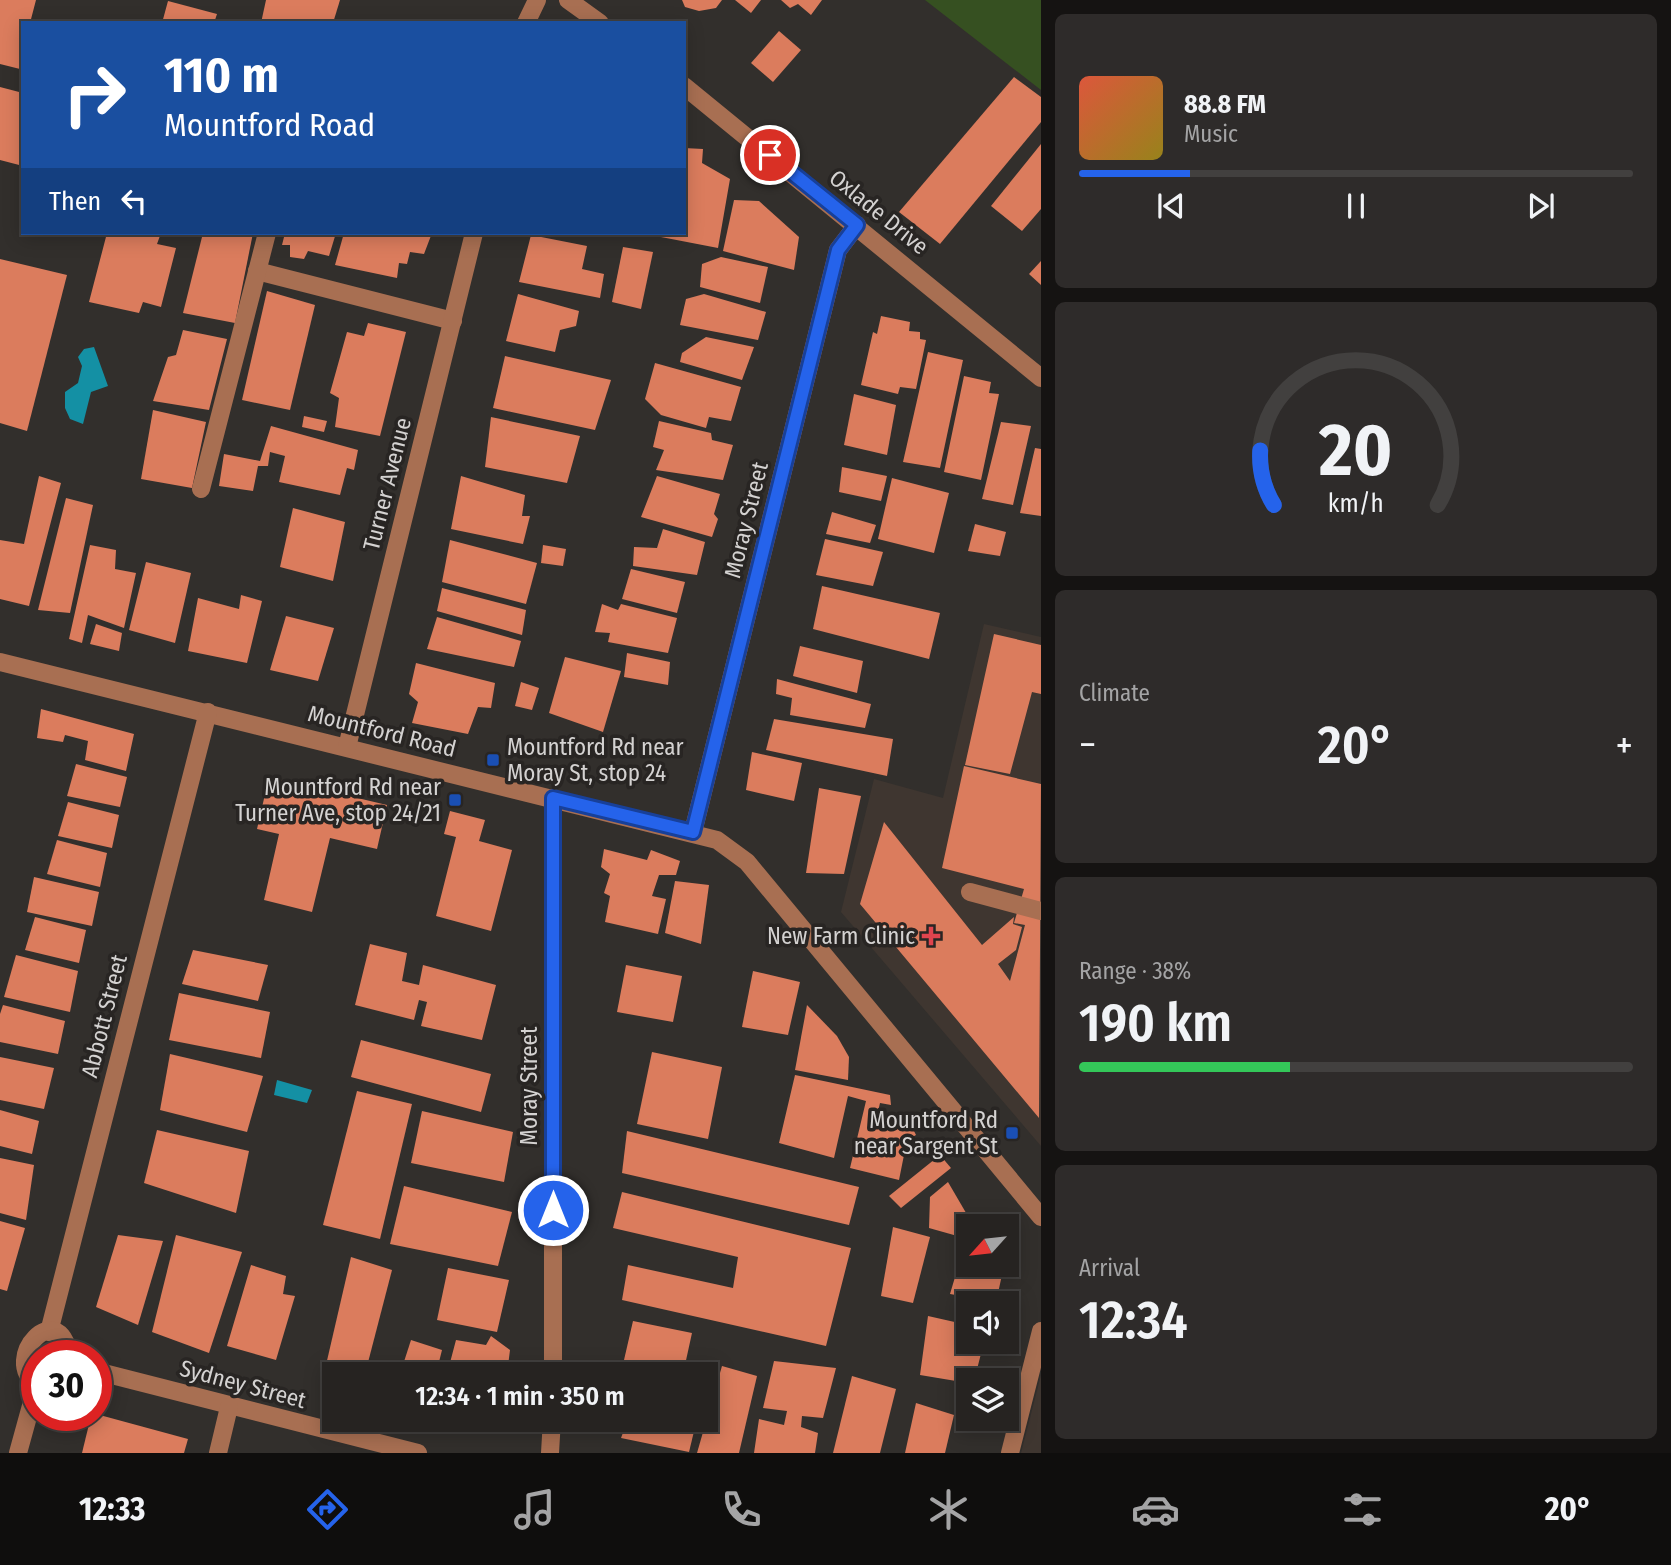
<!DOCTYPE html>
<html lang="en">
<head>
<meta charset="utf-8">
<style>
  :root { --surface:#262321; --page:#2e2b2a; --text:#f1f3f6; --muted:#a4a4a5; --line:#42403f; --accent:#2563eb }
  body { margin:0; font-family:"Fira Sans Condensed",sans-serif; background:var(--page); color:var(--text); height:100vh; display:flex; flex-direction:column; font-size:26px; white-space:nowrap }
  * { box-sizing:border-box; margin:0 }
  p { font-size:23px; color:var(--muted) }
  .icon { flex:none; width:38px; height:38px; fill:none; stroke:currentColor; stroke-width:2; stroke-linecap:round; stroke-linejoin:round }
  .map { position:relative; flex:1; overflow:hidden }
  .sheet { display:flex; flex-direction:column; gap:14px; padding:14px; background:#151312; width:630px }
  .sheet>* { flex:none }
  .guide { position:absolute; left:21px; top:21px; width:665px; height:214px; border-radius:0px; box-shadow:0 4px 18px #0003,0 0 0 2px var(--line); background:#1a4fa0; color:#fff; overflow:hidden }
  .needle { width:46px; rotate:243deg }
  .controls { position:absolute; left:956px; top:1214px; display:grid; gap:14px }
  .controls a { display:grid; place-items:center; width:63px; height:63px; border-radius:0px; background:var(--surface); box-shadow:0 4px 18px #0003,0 0 0 2px var(--line); font-size:35px }
  .speed { position:absolute; left:21px; top:1340px; display:flex; gap:14px; font-size:35px; font-weight:700; text-align:center }
  .speed>* { display:grid; place-content:center; width:91px; height:91px; border-radius:50%; background:var(--surface); box-shadow:0 4px 18px #0003,0 0 0 2px var(--line); line-height:1 }
  .speed .limit { border:10px solid #d22; background:#fff; color:#111 }
  .pin { position:absolute; display:grid; place-items:center; width:60px; height:60px; color:#fff; margin:-30px; border:4px solid #fff; border-radius:50%; box-shadow:0 2px 7px #0007 }
  .me { position:absolute; width:77px; margin:-38px; rotate:0deg; stroke-linejoin:round; filter:drop-shadow(0 0 5px #0008) }
  .turn { display:flex; align-items:center; gap:24px; height:147px; padding:0 28px; font-size:32px }
  .turn .icon { width:91px; height:91px; stroke-width:2.5 }
  .turn b { display:block; font-size:49px; line-height:60px }
  .then { display:flex; align-items:center; height:66px; padding:0 28px; background:#0003; gap:14px; font-size:26px }
  .big { font-size:52px; font-weight:600; line-height:1.1 }
  .sheet .card { flex:1; display:flex; flex-direction:column; justify-content:center; gap:10px; min-width:0; padding:0 24px; border-radius:10px; background:var(--page) }
  .sheet .dial { align-items:center; gap:0 }
  .dial svg { height:182px; overflow:visible; fill:none; stroke:var(--line); stroke-width:7; stroke-linecap:round; text-anchor:middle }
  .dial text { fill:var(--text); stroke:none }
  .song { display:flex; align-items:center; gap:21px }
  .cover { width:84px; height:84px; border-radius:10px; background:linear-gradient(135deg,hsl(10 70% 55%),hsl(50 70% 35%)) }
  .played { height:7px; border-radius:4px; background:linear-gradient(90deg,var(--accent) 20%,var(--line) 20%) }
  .keys { display:flex; justify-content:space-around; direction:ltr }
  .heat { display:flex; justify-content:space-between; align-items:center; font-size:38px; direction:ltr }
  .charge { height:10px; border-radius:5px; background:linear-gradient(90deg,#34c759 38%,var(--line) 0) }
  .trip { position:absolute; left:322px; top:1362px; width:396px; height:70px; border-radius:0px; background:var(--surface); box-shadow:0 4px 18px #0003,0 0 0 2px var(--line); font-weight:600; line-height:70px; text-align:center }
  .tabs { display:flex; height:112px; justify-content:space-around; align-items:center; background:#0f0e0d; color:var(--muted) }
  .tabs .icon { width:49px; height:49px }
  .tabs .on { color:var(--accent) }
  .tabs b { font-size:32px; color:var(--text) }
  main { display:flex; flex:1; min-height:0 }
  .map>svg:first-child { display:block }
  .built { fill:#3f3630 }
  .green { fill:#365021 }
  .water { fill:#1490a4 }
  .building { fill:#db7c5d }
  .lines { fill:none; stroke-linecap:round; stroke-linejoin:round }
  .minor { stroke:#a86f52; stroke-width:18 }
  .route-casing { stroke:#184099; stroke-width:18 }
  .route { stroke:#2563eb; stroke-width:12 }
  .transit-dot { fill:#1a4fb4; stroke:#282523; stroke-width:2.5 }
  .health-dot { fill:#e0444e; stroke:#282523; stroke-width:2.5 }
  .labels { text-anchor:middle; stroke-width:7; stroke-linejoin:round; paint-order:stroke }
  .street-label { font-size:23px; fill:#d4d2d1; stroke:#282523 }
  .poi-label { font-size:23px; fill:#d4d2d1; stroke:#282523; text-anchor:end }
</style>
</head>
<body>
<main>
<div class="map">
<svg width="1041" height="1453" viewBox="0 0 1041 1453">
  <rect width="100%" height="100%" fill="#322f2c"/>
  <g class="built">
    <path d="M984,624L1041,637V1146L841,912L874,779L943,798Z"/>
    <path d="M1041,1375V1453H1021Z"/>
  </g>
  <path class="green" d="M925,0H1041V90Z"/>
  <g class="water">
    <path d="M94,347L108,386L91,392L83,424L70,419L65,408V392L78,383L82,366L78,357L84,349Z"/>
    <path d="M277,1080L312,1090L307,1103L274,1095Z"/>
  </g>
  <g class="building">
    <path d="M0,0H36L30,23H23L20,69L0,64Z"/>
    <path d="M266,0H340L333,23H261Z"/>
    <path d="M682,0H722L716,8L699,11L685,7Z"/>
    <path d="M735,0H761L751,13Z"/>
    <path d="M781,0H822L811,15L798,4L790,8Z"/>
    <path d="M168,1L217,14L214,23H162Z"/>
    <path d="M779,31L801,50L773,82L751,63Z"/>
    <path d="M1014,77L1041,97V122L940,244L899,212Z"/>
    <path d="M0,87L23,93V166L0,160Z"/>
    <path d="M1041,144V209L1022,231L991,206Z"/>
    <path d="M684,148L703,149L702,163L730,179L718,248L661,237L662,233H684Z"/>
    <path d="M734,200L759,201L799,237L794,270L723,251Z"/>
    <path d="M107,233H161L157,244L176,248L161,307L143,302L139,313L89,302Z"/>
    <path d="M203,233H253L235,323L183,313Z"/>
    <path d="M285,233H336L329,256L308,251L304,259L290,257V245H282Z"/>
    <path d="M344,233L372,237L373,233H432L424,254L410,252L407,264L399,263L397,278L335,265Z"/>
    <path d="M531,235L587,246L582,269L604,274L600,298L519,282Z"/>
    <path d="M623,247L653,252L641,309L612,302Z"/>
    <path d="M721,257L768,267L760,303L700,287L702,264Z"/>
    <path d="M0,259L67,275L27,431L0,423Z"/>
    <path d="M1041,261V285L1029,274Z"/>
    <path d="M267,291L315,305L290,410L242,400Z"/>
    <path d="M518,294L579,311L576,326L560,330L555,352L506,341Z"/>
    <path d="M704,294L766,312L758,340L680,325L686,299Z"/>
    <path d="M881,316L910,322L909,331L920,332V339L926,340L916,389L900,387L898,394L861,385L873,332L877,334Z"/>
    <path d="M368,323L406,332L380,436L335,427L339,398L330,393L347,332L364,336Z"/>
    <path d="M183,330L227,339L209,410L153,401L168,357L176,355Z"/>
    <path d="M706,337L754,347L742,380L680,362L682,353Z"/>
    <path d="M928,352L963,360L940,468L903,462Z"/>
    <path d="M505,356L611,380L595,430L493,408Z"/>
    <path d="M655,363L741,387L731,421L709,417L706,428L661,415L645,399Z"/>
    <path d="M964,376L991,382L989,393L999,394L981,480L944,472Z"/>
    <path d="M854,394L896,405L887,455L844,445Z"/>
    <path d="M153,410L206,422L192,488L141,479Z"/>
    <path d="M304,416L327,421L324,432L302,427Z"/>
    <path d="M491,417L580,436L567,483L485,467Z"/>
    <path d="M659,421L711,433L712,440L733,445L723,480L656,470L664,450L653,447Z"/>
    <path d="M1001,422L1031,426L1013,505L982,499Z"/>
    <path d="M271,426L358,450L354,470L347,468L340,495L279,482L285,456L270,452L268,466H258L253,491L219,486L224,454L260,461Z"/>
    <path d="M1035,448L1041,449V516L1020,513Z"/>
    <path d="M842,467L887,476L881,501L839,492Z"/>
    <path d="M39,476L61,483L29,606L0,599V540L24,544Z"/>
    <path d="M461,476L525,495L522,516H530L523,544L451,529Z"/>
    <path d="M657,476L720,494L714,514L718,519L712,537L641,517Z"/>
    <path d="M892,478L949,493L934,553L878,539Z"/>
    <path d="M66,498L93,505L70,613L38,610Z"/>
    <path d="M293,508L345,522L333,581L280,567Z"/>
    <path d="M832,512L876,525L870,543L826,534Z"/>
    <path d="M975,524L1006,532L1000,556L968,551Z"/>
    <path d="M663,529L705,542L697,575L633,566L634,547L657,548Z"/>
    <path d="M825,539L883,552L873,586L816,575Z"/>
    <path d="M450,540L537,563L526,604L442,582Z"/>
    <path d="M90,545L116,550L115,569L136,573L124,628L88,615L82,643L69,639Z"/>
    <path d="M543,545L566,549L563,566L541,563Z"/>
    <path d="M146,562L191,573L175,643L129,630Z"/>
    <path d="M631,569L685,582L677,613L622,599Z"/>
    <path d="M822,586L940,613L929,659L813,629Z"/>
    <path d="M442,588L526,610L522,635L437,611Z"/>
    <path d="M241,595L262,601L247,663L188,651L198,598L239,609Z"/>
    <path d="M602,604L618,610L621,604L677,618L668,653L608,642L610,633L595,632Z"/>
    <path d="M286,616L334,628L318,681L270,670Z"/>
    <path d="M437,617L521,641L514,667L427,649Z"/>
    <path d="M96,624L122,633L119,651L90,644Z"/>
    <path d="M994,634L1041,645V694L1032,692L1010,774L965,765Z"/>
    <path d="M800,646L863,661L857,693L793,676Z"/>
    <path d="M627,653L670,662L668,685L624,677Z"/>
    <path d="M565,657L621,671L603,732L549,713Z"/>
    <path d="M416,663L495,683L491,708L478,707L468,734L412,723L418,702L409,694Z"/>
    <path d="M777,679L871,704L865,728L790,715L792,698L776,694Z"/>
    <path d="M521,682L539,688L532,710L515,706Z"/>
    <path d="M41,709L134,734L126,771L85,760L88,741L65,735L63,742L37,738Z"/>
    <path d="M774,719L893,739L887,776L766,750Z"/>
    <path d="M752,752L802,763L794,801L746,790Z"/>
    <path d="M76,764L127,777L120,807L67,796Z"/>
    <path d="M964,766L1041,784L1039,1118L860,904L884,822L982,945L1014,917L1013,924L1022,927L1016,950L998,964L1010,981L1025,925L1014,923L1024,889L942,868Z"/>
    <path d="M269,777L387,805L377,849L330,838L312,912L264,900L279,834L257,829Z"/>
    <path d="M819,788L861,796L844,874L806,873Z"/>
    <path d="M68,802L119,815L112,848L58,836Z"/>
    <path d="M450,811L485,820L479,841L512,850L491,931L436,916L456,837L444,834Z"/>
    <path d="M57,840L107,853L100,887L47,874Z"/>
    <path d="M604,849L647,860L651,850L680,861L676,875H659L652,896L666,899L658,934L605,922L610,896L604,893L610,874L601,867Z"/>
    <path d="M34,877L99,892L92,926L27,912Z"/>
    <path d="M675,881L709,885L701,944L665,933Z"/>
    <path d="M35,917L86,930L79,963L25,950Z"/>
    <path d="M370,944L407,953L402,981L419,985L423,965L496,985L482,1040L421,1026L427,1002L419,1000L414,1020L355,1005Z"/>
    <path d="M193,950L268,965L258,1001L182,984Z"/>
    <path d="M16,955L78,971L70,1012L4,997Z"/>
    <path d="M626,965L682,976L673,1022L617,1012Z"/>
    <path d="M753,971L800,982L788,1035L742,1027Z"/>
    <path d="M179,993L270,1012L261,1058L169,1040Z"/>
    <path d="M3,1005L65,1021L58,1054L0,1042V1014Z"/>
    <path d="M807,1005L837,1036L849,1057L848,1080L795,1070Z"/>
    <path d="M361,1040L491,1074L481,1112L351,1077Z"/>
    <path d="M652,1052L722,1067L708,1139L637,1124Z"/>
    <path d="M170,1054L263,1076L247,1132L160,1110Z"/>
    <path d="M0,1057L54,1068L44,1109L0,1100Z"/>
    <path d="M795,1075L890,1095L891,1105L880,1103L877,1116L896,1120L906,1115L916,1135L907,1140L899,1180L850,1168L866,1101L848,1096L834,1158L779,1143Z"/>
    <path d="M357,1091L412,1104L380,1239L323,1225Z"/>
    <path d="M0,1110L39,1121L32,1154L0,1146Z"/>
    <path d="M422,1111L513,1132L504,1182L411,1163Z"/>
    <path d="M157,1130L249,1151L236,1213L144,1183Z"/>
    <path d="M627,1131L859,1187L849,1225L622,1173Z"/>
    <path d="M940,1155L951,1168L901,1208L889,1196Z"/>
    <path d="M0,1158L34,1165L26,1220L0,1213Z"/>
    <path d="M948,1182L969,1218L968,1239L929,1228L930,1197Z"/>
    <path d="M404,1186L512,1212L498,1266L390,1244Z"/>
    <path d="M622,1192L851,1248L826,1346L622,1300L628,1265L733,1288L738,1257L613,1228Z"/>
    <path d="M0,1221L25,1228L7,1291L0,1289Z"/>
    <path d="M893,1227L930,1237L913,1303L881,1296Z"/>
    <path d="M118,1235L163,1241L138,1325L96,1307Z"/>
    <path d="M176,1235L242,1252L209,1353L152,1332Z"/>
    <path d="M351,1257L392,1270L365,1374L326,1365Z"/>
    <path d="M961,1257L968,1258V1265L1004,1266L996,1302L950,1294Z"/>
    <path d="M251,1265L286,1276L283,1294L295,1296L276,1360L227,1346Z"/>
    <path d="M448,1268L509,1280L497,1332L437,1320Z"/>
    <path d="M928,1316L968,1325V1342H984L974,1381L968,1383L920,1375Z"/>
    <path d="M633,1321L692,1333L683,1374L621,1373Z"/>
    <path d="M491,1336L510,1350L507,1374H447L456,1340L486,1345Z"/>
    <path d="M411,1340L442,1350L436,1374H400Z"/>
    <path d="M774,1361L836,1368L823,1418L802,1416L801,1427L818,1433L815,1453H754L759,1419L784,1425L787,1411L763,1408Z"/>
    <path d="M722,1366L757,1376L739,1453H697Z"/>
    <path d="M852,1376L896,1389L880,1453H833Z"/>
    <path d="M916,1403L954,1415L945,1453H905Z"/>
    <path d="M96,1414L188,1439L184,1453H82L91,1416Z"/>
    <path d="M628,1419H697L689,1452L621,1438Z"/>
  </g>
  <g class="lines">
    <g class="minor">
      <path d="M568,0L600,23"/>
      <path d="M526,23L537,0"/>
      <path d="M684,86L1041,378"/>
      <path d="M257,271L453,321"/>
      <path d="M201,489L267,233"/>
      <path d="M0,662L717,840L747,862L1041,1217"/>
      <path d="M347,747L474,233"/>
      <path d="M693,832L838,250L857,225"/>
      <path d="M970,892L1041,911"/>
      <path d="M49,1332L208,712"/>
      <path d="M96,1371L418,1453"/>
      <path d="M553,1374V798"/>
      <path d="M37,1384C0,1359 59,1295 69,1356"/>
      <path d="M18,1453L37,1384"/>
      <path d="M218,1453L229,1407"/>
      <path d="M550,1453L552,1419"/>
      <path d="M1010,1453L1041,1331"/>
    </g>
  </g>
  <g class="lines">
    <defs>
      <path id="route" d="M553,1210V798L693,832L838,250L857,225L770,155"/>
    </defs>
    <use href="#route" class="route-casing"/>
    <use href="#route" class="route"/>
  </g>
  <g class="transit-dot">
    <rect x="486" y="753" width="14" height="14" rx="3.5"/>
    <rect x="448" y="793" width="14" height="14" rx="3.5"/>
    <rect x="1005" y="1126" width="14" height="14" rx="3.5"/>
  </g>
  <path class="health-dot" d="M927.5 925.5h7v7h7v7h-7v7h-7v-7h-7v-7h7z"/>
  <g class="labels">
    <g class="street-label">
      <text transform="translate(879 212) rotate(39)" y="8">Oxlade Drive</text>
      <text transform="translate(387 484) rotate(-76)" y="8">Turner Avenue</text>
      <text transform="translate(746 520) rotate(-76)" y="8">Moray Street</text>
      <text transform="translate(382 731) rotate(14)" y="8">Mountford Road</text>
      <text transform="translate(104 1016) rotate(-76)" y="8">Abbott Street</text>
      <text transform="translate(529 1086) rotate(-90)" y="8">Moray Street</text>
      <text transform="translate(243 1384) rotate(15)" y="8">Sydney Street</text>
    </g>
    <g class="poi-label">
      <text x="507" y="755" text-anchor="start">Mountford Rd near<tspan x="507" dy="26">Moray St, stop 24</tspan></text>
      <text x="441" y="795">Mountford Rd near<tspan x="441" dy="26">Turner Ave, stop 24/21</tspan></text>
      <text x="915" y="944">New Farm Clinic</text>
      <text x="998" y="1128">Mountford Rd<tspan x="998" dy="26">near Sargent St</tspan></text>
    </g>
  </g>
</svg>
<div class="controls">
<a><svg class="needle" viewBox="-14 -14 28 28"><path d="M0-13l5 13h-10z" fill="#e53935"/><path d="M0 13l5-13h-10z" fill="#a4a4a5"/></svg></a>
<a><svg class="icon" aria-label="sound" viewBox="0 0 24 24"><path d="M4 9h4l5-4v14l-5-4H4zM17 9q2 3 0 6"/></svg></a>
<a><svg class="icon" aria-label="layers" viewBox="0 0 24 24"><path d="M12 4l9 5-9 5-9-5zM3 14l9 5 9-5"/></svg></a>
</div>
<div class="speed"><div class="limit">30</div></div>
<div class="pin" style="left:770px;top:155px;background:#d93025"><svg class="icon" aria-label="arrive" viewBox="0 0 24 24"><path d="M6 21V4h12l-3 4 3 4H6"/></svg></div>
<svg class="me" style="left:553px;top:1210px" viewBox="-20 -20 40 40"><circle r="17" fill="#2563eb" stroke="#fff" stroke-width="3"/><path d="M0-11L8 9 0 5-8 9z" fill="#fff"/></svg>
<div class="trip">12:34 · 1 min · 350 m</div>
<div class="guide">
<div class="turn"><svg class="icon" aria-label="right" viewBox="0 0 24 24"><path d="M7 20v-9h11M14 6l5 5-5 5"/></svg><div><b>110 m</b>Mountford Road</div></div>
<div class="then">Then<svg class="icon" aria-label="left" viewBox="0 0 24 24"><path d="M17 20v-9H6M10 6l-5 5 5 5"/></svg></div>
</div>
</div>
<section class="sheet">
<div class="card">
<div class="song"><i class="cover"></i><div><b>88.8 FM</b><p>Music</p></div></div>
<div class="played"></div>
<div class="keys"><svg class="icon" aria-label="previous" viewBox="0 0 24 24"><path d="M18 5L8 12l10 7zM5 5v14"/></svg><svg class="icon" aria-label="pause" viewBox="0 0 24 24"><path d="M8 5v14M16 5v14"/></svg><svg class="icon" aria-label="next" viewBox="0 0 24 24"><path d="M6 5l10 7-10 7zM19 5v14"/></svg></div>
</div>
<div class="card dial"><svg viewBox="0 0 100 80">
<path d="M14 69A42 42 0 1 1 86 69"/>
<path d="M14 69A42 42 0 0 1 8 45" stroke="#2563eb"/>
<text x="50" y="56" font-size="32" font-weight="700">20</text>
<text x="50" y="72" font-size="11">km/h</text>
</svg></div>
<div class="card"><p>Climate</p>
<div class="heat"><a>−</a><b class="big">20°</b><a>+</a></div>
</div>
<div class="card"><p>Range · 38%</p><b class="big">190 km</b><div class="charge"></div></div>
<div class="card"><p>Arrival</p><b class="big">12:34</b></div>
</section>
</main>
<nav class="tabs">
<b>12:33</b>
<svg class="icon on" aria-label="directions" viewBox="0 0 24 24"><path d="M12 3l9 9-9 9-9-9zM9 14v-3h6M13 9l2 2-2 2"/></svg>
<svg class="icon" aria-label="music" viewBox="0 0 24 24"><path d="M9 18V5l10-2v13"/><circle cx="6" cy="18" r="3"/><circle cx="16" cy="16" r="3"/></svg>
<svg class="icon" aria-label="phone" viewBox="0 0 24 24"><path d="M5 4h4l2 5-3 2q2 4 5 5l2-3 5 2v4C11 20 4 13 5 4z"/></svg>
<svg class="icon" aria-label="climate" viewBox="0 0 24 24"><path d="M12 3v18M4 7l16 10M4 17L20 7"/></svg>
<svg class="icon" aria-label="car" viewBox="0 0 24 24"><path d="M5 17H2v-5l4-1 3-4h7l3 4 3 1v5h-3M9 17h6M6 11h13"/><circle cx="7" cy="17" r="2"/><circle cx="17" cy="17" r="2"/></svg>
<svg class="icon" aria-label="filters" viewBox="0 0 24 24"><path d="M4 7h16M4 17h16"/><circle cx="9" cy="7" r="2"/><circle cx="15" cy="17" r="2"/></svg>
<b>20°</b>
</nav>
</body>
</html>
